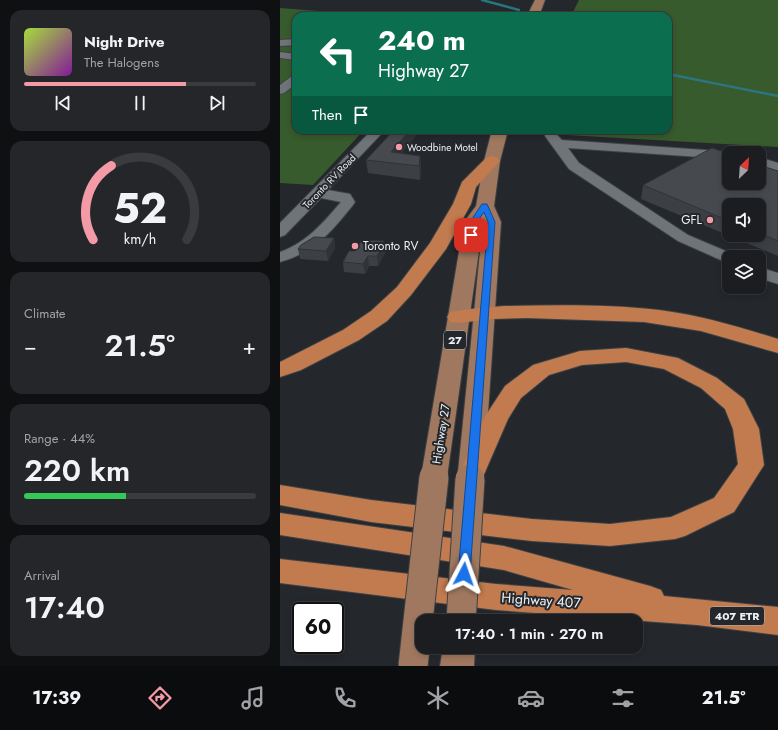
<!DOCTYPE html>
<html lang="en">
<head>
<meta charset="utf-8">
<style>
  :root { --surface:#1b1d21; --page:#24262a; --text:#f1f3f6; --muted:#a0a2a5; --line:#393b3f; --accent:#f49aa6 }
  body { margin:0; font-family:Jost,sans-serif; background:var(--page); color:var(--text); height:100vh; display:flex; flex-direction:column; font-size:15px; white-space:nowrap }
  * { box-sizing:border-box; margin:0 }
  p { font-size:13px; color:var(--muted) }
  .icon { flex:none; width:22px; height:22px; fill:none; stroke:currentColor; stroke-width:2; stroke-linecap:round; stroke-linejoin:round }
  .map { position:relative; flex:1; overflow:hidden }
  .drawer { display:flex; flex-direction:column; gap:10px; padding:10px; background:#0f1012; width:280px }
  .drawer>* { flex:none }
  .hud { position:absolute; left:12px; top:12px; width:380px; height:122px; border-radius:12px; box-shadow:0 2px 6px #0003,0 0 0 1px var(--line); background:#0b6e4f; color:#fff; overflow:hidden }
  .needle { width:26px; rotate:25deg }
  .buttons { position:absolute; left:442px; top:146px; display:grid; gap:8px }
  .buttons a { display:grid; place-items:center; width:44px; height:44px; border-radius:8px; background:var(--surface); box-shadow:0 2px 6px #0003,0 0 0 1px var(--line); font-size:20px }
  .speed { position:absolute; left:12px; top:602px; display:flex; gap:8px; font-size:20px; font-weight:700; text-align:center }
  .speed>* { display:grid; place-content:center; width:52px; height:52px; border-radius:50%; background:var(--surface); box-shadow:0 2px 6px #0003,0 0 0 1px var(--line); line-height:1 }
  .speed .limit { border:2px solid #111; border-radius:6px; background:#fff; color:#111 }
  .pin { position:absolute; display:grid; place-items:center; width:34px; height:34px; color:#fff; margin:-17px; border-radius:8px; box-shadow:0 2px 6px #0006 }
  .me { position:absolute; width:44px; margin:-22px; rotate:4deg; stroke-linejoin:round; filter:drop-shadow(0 0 3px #0008) }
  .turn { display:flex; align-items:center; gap:14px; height:84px; padding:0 20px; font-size:18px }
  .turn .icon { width:52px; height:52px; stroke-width:2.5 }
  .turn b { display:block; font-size:28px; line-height:34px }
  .then { display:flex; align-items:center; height:38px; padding:0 20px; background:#0003; gap:8px; font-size:15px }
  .big { font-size:30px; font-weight:600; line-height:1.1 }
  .drawer .widget { flex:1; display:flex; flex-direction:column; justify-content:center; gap:6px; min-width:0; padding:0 14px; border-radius:12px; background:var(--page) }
  .drawer .dial { align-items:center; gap:0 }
  .dial svg { height:104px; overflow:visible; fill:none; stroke:var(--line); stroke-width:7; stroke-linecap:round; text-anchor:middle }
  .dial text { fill:var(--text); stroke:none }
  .song { display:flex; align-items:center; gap:12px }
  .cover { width:48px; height:48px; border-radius:6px; background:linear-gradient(135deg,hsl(80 70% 55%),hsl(290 70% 35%)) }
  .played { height:4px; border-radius:2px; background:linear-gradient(90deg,var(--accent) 70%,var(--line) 70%) }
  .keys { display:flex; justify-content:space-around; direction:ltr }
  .heat { display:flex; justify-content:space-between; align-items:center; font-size:22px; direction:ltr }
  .charge { height:6px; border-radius:3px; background:linear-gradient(90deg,#34c759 44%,var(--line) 0) }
  .trip { position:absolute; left:135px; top:614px; width:228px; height:40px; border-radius:12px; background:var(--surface); box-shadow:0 2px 6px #0003,0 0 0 1px var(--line); font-weight:600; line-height:40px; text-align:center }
  .dock { display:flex; height:64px; justify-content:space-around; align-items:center; background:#0b0c0d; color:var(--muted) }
  .dock .icon { width:28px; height:28px }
  .dock .active { color:var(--accent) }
  .dock b { font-size:18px; color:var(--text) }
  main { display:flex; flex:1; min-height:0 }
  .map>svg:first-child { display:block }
  .green { fill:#375b2c }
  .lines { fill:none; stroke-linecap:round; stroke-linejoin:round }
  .stream { stroke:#2b757e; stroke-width:2.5 }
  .minor-casing { stroke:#3e4245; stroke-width:2 }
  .major-casing { stroke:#3e4245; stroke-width:2 }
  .highway-casing { stroke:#3e4245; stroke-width:2 }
  .minor { fill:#6f7479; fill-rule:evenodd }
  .major { fill:#a0785f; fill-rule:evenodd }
  .highway { fill:#c17b4e; fill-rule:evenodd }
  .major-bridge-casing { stroke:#3e4245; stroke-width:31; stroke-linecap:butt }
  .major-bridge { stroke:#a0785f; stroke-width:29 }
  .wall { fill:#3c4044; fill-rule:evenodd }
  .shaded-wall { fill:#313437 }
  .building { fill:#464a4f; stroke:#313437 }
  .route { fill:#1a73e8; stroke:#114b97 }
  .poi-dot { fill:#f49aa6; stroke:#24272c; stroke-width:1.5 }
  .labels { text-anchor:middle; stroke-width:4; stroke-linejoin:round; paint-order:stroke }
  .far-poi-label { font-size:10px; fill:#eef1f4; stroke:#24272c; text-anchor:start }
  .far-street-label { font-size:10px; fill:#eef1f4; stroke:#24272c }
  .shield { fill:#24272c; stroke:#b1b4b8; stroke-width:1 }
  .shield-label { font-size:11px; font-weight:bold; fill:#eef1f4 }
  .poi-label { font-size:12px; fill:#eef1f4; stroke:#24272c; text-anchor:end }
  .street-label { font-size:12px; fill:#eef1f4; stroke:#24272c }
  .near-street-label { font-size:14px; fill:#eef1f4; stroke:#24272c }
</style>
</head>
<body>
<main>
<section class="drawer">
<div class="widget">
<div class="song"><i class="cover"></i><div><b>Night Drive</b><p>The Halogens</p></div></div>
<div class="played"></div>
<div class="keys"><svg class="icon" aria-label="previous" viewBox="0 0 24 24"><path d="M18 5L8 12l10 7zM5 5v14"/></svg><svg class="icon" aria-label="pause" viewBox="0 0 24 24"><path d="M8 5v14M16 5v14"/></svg><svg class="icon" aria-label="next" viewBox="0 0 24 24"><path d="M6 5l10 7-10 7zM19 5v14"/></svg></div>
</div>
<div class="widget dial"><svg viewBox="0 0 100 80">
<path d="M14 69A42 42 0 1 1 86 69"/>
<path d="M14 69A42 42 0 0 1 28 12" stroke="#f49aa6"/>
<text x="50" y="56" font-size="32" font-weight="700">52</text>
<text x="50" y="72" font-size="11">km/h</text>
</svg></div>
<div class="widget"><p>Climate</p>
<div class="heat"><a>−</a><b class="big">21.5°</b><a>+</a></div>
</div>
<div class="widget"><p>Range · 44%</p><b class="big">220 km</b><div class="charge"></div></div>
<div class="widget"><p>Arrival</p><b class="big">17:40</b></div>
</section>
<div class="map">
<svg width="498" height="666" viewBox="0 0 498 666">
  <rect width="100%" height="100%" fill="#24272c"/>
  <g class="green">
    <path d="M299,0H498V147L287,135L286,130H388V16H291Z"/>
    <path d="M0,8L104,16H16V130H84L33,185L0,183Z"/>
  </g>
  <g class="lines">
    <g class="stream">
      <path d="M202,0L239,10"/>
      <path d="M388,74L498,96"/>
    </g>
    <defs>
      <g id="minor">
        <path d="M16,39V45L0,46V40Z"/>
        <path d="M0,52L16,54V60L0,58Z"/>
        <path d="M16,75V84L4,93L0,94V85L12,76Z"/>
        <path d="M92,130H105L48,190L70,194L75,202L73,205C52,231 34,253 0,262V252C26,243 44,222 61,202L41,198L5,235L0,237V223Z"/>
        <path d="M266,130H278L277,135L282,140L454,152L449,153V159L288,148L299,163L408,235L455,255L456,257H449V263L443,261L398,241L289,169L265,136Z"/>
        <path d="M479,157L498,163V172L479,166Z"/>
        <path d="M479,267L498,273V284L479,278Z"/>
      </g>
      <g id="major">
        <path d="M255,0H265L259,16H247Z"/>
        <path d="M212,130H228L220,161L214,206L221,222L204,472L200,479L191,482L182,479L178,472L203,222L167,477L163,484L154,487L145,484L141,477L184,222L196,206L204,161Z"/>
        <path d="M163,647H195L194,666H160Z"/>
      </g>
      <g id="highway">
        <path d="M212,156L218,158L220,161L196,187L191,204L166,249L131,295L107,321L79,340L21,370L0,377V362L63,330L91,311L117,287L150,243L173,204L182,182L206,158Z"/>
        <path d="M224,306C275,305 328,304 379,310C420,315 459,327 498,339V353L421,331L364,322L247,318L213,319L178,323L170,322L167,317L170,312L190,309Z"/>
        <path d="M346,348L398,358L437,378L464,399L479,429L484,465L454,512L405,536L395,539L330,546L252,541L91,522L0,505V485L91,500L252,519L330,524L391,517L434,498L458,464L453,429L445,409L421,388L384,369L346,362L302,365L269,375L241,398L228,419L199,486L190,489L181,486L177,479L204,418L225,386L253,365L300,351Z"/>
        <path d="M0,513L224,546L370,586L381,590L384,596L498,607V635L417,625L216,610L0,583V559L216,584L293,590L224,570L0,535Z"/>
      </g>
    </defs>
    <use href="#minor" class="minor-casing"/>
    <use href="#major" class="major-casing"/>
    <use href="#highway" class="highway-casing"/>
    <use href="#minor" class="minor"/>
    <use href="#major" class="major"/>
    <use href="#highway" class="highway"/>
    <defs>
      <g id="major-bridge">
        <path d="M181,621L190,479"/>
        <path d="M133,666L154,477"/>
      </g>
    </defs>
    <use href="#major-bridge" class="major-bridge-casing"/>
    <use href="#major-bridge" class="major-bridge"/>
  </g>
  <g class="wall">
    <path d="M122,153L140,156L141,169L140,180L88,173L86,160Z"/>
    <path d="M498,171V256L361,199L363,185ZM449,205H479V235H449Z"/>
    <path d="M54,238L55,248L48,261L20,259L18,249Z"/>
    <path d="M104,241L106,251L98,266H89L85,274L64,272L63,262L75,251Z"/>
  </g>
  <g class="shaded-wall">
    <path d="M130,130H141L113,164L111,152Z"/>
    <path d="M140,156L141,169L140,180L139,166Z"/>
    <path d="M54,238L55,248L48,261L46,251Z"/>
    <path d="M104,241L106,251L98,266L97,256Z"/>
    <path d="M88,256L89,266L85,274L83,264Z"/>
  </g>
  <g class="building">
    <path d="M114,130H130L111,152L140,156L139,166L86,160Z"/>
    <path d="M432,148L449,154V183H479V165L498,171V241L479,233V205H449V221L363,185Z"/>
    <path d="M34,237L54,238L46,251L18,249L21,245Z"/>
    <path d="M82,240L104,241L97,256H88L83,264L63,262L69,251H75Z"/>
  </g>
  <path class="route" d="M202,204H207L215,222L190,574L188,577L184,579L179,577L178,574L208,222L204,212L197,222L194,237H191L187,235L190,222Z"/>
  <g class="poi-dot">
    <circle cx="119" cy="147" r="4"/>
    <circle cx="430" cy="220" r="4"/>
    <circle cx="75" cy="246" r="4"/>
  </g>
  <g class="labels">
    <g class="far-poi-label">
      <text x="127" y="151">Woodbine Motel</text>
    </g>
    <g class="far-street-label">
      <text transform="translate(49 181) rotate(-46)" y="4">Toronto RV Road</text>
    </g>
    <g class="shield">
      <rect x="164" y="331" width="22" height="18" rx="3"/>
      <rect x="430" y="607" width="54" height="18" rx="3"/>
    </g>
    <g class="shield-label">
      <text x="175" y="344">27</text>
      <text x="457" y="620">407 ETR</text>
    </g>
    <g class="poi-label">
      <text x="422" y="224">GFL</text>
      <text x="83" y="250" text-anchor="start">Toronto RV</text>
    </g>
    <g class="street-label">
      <text transform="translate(161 434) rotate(-81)" y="4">Highway 27</text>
    </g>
    <g class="near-street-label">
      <text transform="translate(261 600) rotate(4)" y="5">Highway 407</text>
    </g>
  </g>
</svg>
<div class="buttons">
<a><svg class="needle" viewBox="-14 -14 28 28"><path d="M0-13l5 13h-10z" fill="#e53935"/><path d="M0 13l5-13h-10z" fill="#a0a2a5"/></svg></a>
<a><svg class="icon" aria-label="sound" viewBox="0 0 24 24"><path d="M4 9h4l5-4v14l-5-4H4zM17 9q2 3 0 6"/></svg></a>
<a><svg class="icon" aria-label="layers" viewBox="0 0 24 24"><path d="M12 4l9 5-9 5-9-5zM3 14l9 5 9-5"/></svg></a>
</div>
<div class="speed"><div class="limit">60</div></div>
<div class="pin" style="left:191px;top:235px;background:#d93025"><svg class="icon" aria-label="arrive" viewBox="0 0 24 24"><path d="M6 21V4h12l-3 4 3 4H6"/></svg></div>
<svg class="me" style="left:184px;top:574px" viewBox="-20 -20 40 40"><path d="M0-17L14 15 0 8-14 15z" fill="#1a73e8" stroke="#fff" stroke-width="4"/></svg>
<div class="trip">17:40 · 1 min · 270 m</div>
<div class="hud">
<div class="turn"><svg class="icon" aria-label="left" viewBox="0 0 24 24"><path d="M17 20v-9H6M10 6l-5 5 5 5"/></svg><div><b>240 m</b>Highway 27</div></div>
<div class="then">Then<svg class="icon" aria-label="arrive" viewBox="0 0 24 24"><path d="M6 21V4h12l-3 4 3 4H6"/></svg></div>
</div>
</div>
</main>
<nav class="dock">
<b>17:39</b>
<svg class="icon active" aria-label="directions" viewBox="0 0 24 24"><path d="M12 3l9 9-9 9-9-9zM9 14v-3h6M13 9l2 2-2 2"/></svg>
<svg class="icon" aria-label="music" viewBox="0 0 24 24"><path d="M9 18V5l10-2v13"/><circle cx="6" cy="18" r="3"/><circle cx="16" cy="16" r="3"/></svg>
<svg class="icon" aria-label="phone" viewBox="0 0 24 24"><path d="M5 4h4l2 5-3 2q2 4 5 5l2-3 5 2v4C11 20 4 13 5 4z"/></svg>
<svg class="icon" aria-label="climate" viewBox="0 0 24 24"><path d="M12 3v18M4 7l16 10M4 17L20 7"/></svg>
<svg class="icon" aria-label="car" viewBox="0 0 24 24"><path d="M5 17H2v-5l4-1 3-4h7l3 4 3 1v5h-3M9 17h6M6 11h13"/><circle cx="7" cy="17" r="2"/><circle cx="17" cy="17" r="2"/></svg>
<svg class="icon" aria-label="filters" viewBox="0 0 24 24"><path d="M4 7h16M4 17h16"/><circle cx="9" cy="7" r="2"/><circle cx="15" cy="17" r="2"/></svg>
<b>21.5°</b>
</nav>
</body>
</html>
